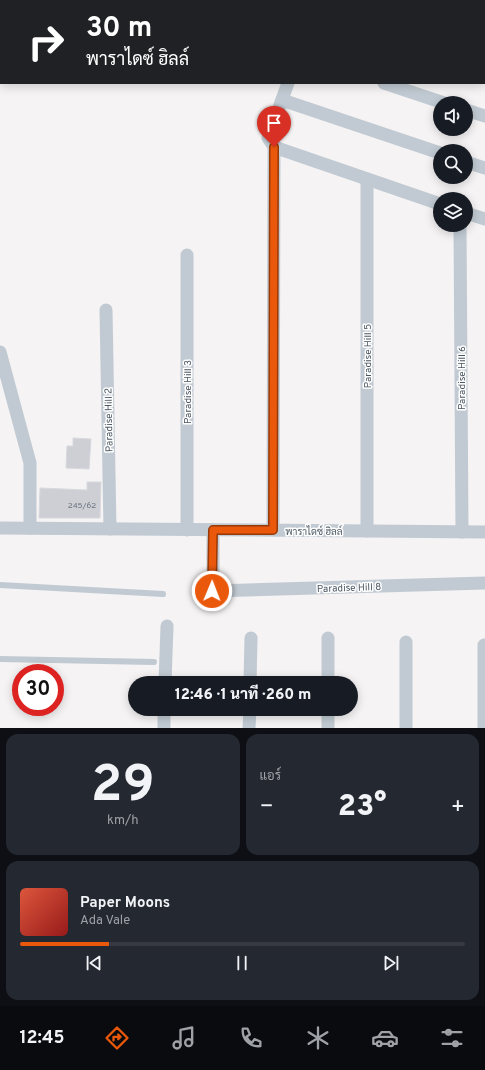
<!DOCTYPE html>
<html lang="th">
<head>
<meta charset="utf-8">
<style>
  :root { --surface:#171b24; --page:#242831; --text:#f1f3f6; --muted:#9ea1a6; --line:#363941; --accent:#ea580c }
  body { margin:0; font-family:Overpass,Sarabun,sans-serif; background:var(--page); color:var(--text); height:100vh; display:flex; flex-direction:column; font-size:15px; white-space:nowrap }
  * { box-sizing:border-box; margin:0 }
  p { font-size:13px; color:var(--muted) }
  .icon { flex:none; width:22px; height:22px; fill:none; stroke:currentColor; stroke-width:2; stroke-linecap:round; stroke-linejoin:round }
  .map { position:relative; height:728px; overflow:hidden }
  .details { display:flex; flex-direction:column; gap:6px; padding:6px; background:#0d0f14; flex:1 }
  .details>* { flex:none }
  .guide { position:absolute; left:0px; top:0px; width:485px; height:84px; box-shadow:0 2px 10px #0003; background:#202124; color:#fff; overflow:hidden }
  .tools { position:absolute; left:433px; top:96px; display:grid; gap:8px }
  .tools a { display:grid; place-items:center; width:40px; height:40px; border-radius:50%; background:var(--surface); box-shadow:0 2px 10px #0003; font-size:20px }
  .speed { position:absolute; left:12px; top:664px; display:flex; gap:8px; font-size:20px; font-weight:700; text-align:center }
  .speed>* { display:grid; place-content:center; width:52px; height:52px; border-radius:50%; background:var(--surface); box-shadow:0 2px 10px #0003; line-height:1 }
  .speed .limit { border:6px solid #d22; background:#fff; color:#111 }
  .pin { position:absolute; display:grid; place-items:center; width:34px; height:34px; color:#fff; margin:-41px -17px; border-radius:50% 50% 50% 0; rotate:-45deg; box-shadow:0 0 4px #0007 }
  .pin .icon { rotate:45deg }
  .me { position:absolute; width:44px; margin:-22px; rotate:1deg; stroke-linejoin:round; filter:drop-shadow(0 0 3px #0008) }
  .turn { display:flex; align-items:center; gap:14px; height:84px; padding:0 20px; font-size:18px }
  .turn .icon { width:52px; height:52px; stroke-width:2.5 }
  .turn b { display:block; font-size:28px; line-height:34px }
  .big { font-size:30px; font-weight:800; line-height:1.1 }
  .details .card { flex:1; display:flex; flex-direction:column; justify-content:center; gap:6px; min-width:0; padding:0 14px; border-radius:12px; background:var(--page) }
  .details .dial { align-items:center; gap:0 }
  .dial b { font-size:52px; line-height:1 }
  .song { display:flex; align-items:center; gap:12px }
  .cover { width:48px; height:48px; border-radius:6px; background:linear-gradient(135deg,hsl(10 70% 55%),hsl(0 70% 35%)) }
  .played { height:4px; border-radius:2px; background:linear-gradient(90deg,var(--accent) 20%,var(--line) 20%) }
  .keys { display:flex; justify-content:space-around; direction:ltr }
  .heat { display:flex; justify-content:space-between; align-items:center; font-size:22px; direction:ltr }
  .details .tiles { flex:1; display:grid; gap:6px; grid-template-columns:1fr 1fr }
  .card:last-child { grid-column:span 2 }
  .trip { position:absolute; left:128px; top:676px; width:230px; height:40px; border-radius:20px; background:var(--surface); box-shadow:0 2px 10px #0003; font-weight:800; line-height:40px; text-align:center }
  .tabs { display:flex; height:64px; justify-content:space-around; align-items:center; background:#090b0e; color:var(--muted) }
  .tabs .icon { width:28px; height:28px }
  .tabs .active { color:var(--accent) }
  .tabs b { font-size:18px; color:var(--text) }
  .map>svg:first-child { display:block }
  .building { fill:#cdcfd5; stroke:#d7d9de }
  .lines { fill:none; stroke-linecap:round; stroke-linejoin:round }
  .service { stroke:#c1cad2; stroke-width:6 }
  .minor { stroke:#c1cad2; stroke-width:13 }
  .route-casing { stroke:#983908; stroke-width:10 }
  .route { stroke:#ea580c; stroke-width:7 }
  .labels { text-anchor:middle; stroke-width:3; stroke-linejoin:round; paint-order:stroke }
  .number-label { font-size:8px; fill:#6b747e }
  .street-label { font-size:10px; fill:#4a5661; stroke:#fff }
</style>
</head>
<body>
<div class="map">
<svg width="485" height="728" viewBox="0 0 485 728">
  <rect width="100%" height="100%" fill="#f5f3f3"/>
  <g class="building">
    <path d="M73,438L91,439L89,469L66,468L67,446H73Z"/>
    <path d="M87,482H101L100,518H39L40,488L87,490Z"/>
  </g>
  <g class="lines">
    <g class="service">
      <path d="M0,585L163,594"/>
      <path d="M0,659L154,662"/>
    </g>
    <g class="minor">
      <path d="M102,0L107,1"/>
      <path d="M303,1V0"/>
      <path d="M389,1L390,0"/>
      <path d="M482,1V0"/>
      <path d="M384,83L444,103"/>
      <path d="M282,100L440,153"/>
      <path d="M466,110L485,116"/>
      <path d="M274,147L440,204"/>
      <path d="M466,162L485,168"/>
      <path d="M466,213L485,219"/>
      <path d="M460,225L462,532"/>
      <path d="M187,255V530"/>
      <path d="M106,310L110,529"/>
      <path d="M0,352L30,463V528"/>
      <path d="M0,528L485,532"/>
      <path d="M213,530V591L485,583"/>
      <path d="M273,530L274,147L268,138L288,83"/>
      <path d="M367,531V180"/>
      <path d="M165,683L167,626"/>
      <path d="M250,683L251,638"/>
      <path d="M328,683V638"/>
      <path d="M164,728V709"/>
      <path d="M249,728L250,709"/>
      <path d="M328,728V709"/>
      <path d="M406,728V642"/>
      <path d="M484,728V645"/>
    </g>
  </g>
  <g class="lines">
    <defs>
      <path id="route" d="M212,591L213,530H273L274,147"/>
    </defs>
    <use href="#route" class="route-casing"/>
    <use href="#route" class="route"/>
  </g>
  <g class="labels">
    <g class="number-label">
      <text x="82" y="508">245/62</text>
    </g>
    <g class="street-label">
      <text transform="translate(367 356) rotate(-90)" y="4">Paradise Hill 5</text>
      <text transform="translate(461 378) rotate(-90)" y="4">Paradise Hill 6</text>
      <text transform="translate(187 392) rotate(-90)" y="4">Paradise Hill 3</text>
      <text transform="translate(108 420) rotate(-91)" y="4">Paradise Hill 2</text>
      <text x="314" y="535">พาราไดซ์ ฮิลล์</text>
      <text transform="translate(349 587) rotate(-2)" y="4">Paradise Hill 8</text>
    </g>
  </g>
</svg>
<div class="tools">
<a><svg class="icon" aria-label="sound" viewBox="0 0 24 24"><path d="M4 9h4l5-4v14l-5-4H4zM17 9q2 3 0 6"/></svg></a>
<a><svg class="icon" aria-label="search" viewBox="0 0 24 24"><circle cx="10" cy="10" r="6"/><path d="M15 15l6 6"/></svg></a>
<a><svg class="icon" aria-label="layers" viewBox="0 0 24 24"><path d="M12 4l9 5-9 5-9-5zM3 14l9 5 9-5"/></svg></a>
</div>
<div class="speed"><div class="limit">30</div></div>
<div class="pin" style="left:274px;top:147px;background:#d93025"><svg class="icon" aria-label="arrive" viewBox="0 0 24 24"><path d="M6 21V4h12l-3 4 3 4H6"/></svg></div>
<svg class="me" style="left:212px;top:591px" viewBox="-20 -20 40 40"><circle r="17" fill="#ea580c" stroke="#fff" stroke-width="3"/><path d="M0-11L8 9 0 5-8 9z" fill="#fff"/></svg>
<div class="trip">12:46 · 1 นาที · 260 m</div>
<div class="guide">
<div class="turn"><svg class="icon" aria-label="right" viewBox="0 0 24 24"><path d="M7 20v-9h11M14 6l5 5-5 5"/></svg><div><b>30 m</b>พาราไดซ์ ฮิลล์</div></div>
</div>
</div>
<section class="details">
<div class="tiles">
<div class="card dial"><b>29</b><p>km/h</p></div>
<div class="card"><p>แอร์</p>
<div class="heat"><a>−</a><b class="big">23°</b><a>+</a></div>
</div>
<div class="card">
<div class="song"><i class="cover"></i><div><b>Paper Moons</b><p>Ada Vale</p></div></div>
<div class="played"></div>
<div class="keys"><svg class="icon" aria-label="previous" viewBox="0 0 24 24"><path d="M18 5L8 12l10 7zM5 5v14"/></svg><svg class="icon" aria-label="pause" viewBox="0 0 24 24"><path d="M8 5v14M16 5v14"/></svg><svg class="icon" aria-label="next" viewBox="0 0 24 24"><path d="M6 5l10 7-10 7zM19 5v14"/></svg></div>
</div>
</div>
</section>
<nav class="tabs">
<b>12:45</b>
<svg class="icon active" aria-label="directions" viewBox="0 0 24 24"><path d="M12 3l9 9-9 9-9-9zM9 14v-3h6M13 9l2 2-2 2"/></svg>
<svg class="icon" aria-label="music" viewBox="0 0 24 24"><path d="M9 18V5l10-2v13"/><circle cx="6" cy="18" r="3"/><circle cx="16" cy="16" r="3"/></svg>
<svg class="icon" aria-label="phone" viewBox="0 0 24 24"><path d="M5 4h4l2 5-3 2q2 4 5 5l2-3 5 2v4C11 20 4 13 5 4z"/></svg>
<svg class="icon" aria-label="climate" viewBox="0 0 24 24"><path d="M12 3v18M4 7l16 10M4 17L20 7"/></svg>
<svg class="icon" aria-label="car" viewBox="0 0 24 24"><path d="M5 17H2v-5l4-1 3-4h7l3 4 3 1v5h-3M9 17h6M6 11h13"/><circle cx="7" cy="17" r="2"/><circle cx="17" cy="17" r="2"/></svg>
<svg class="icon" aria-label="filters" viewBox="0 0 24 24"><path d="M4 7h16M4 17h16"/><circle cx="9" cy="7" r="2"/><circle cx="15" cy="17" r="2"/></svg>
</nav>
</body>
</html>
